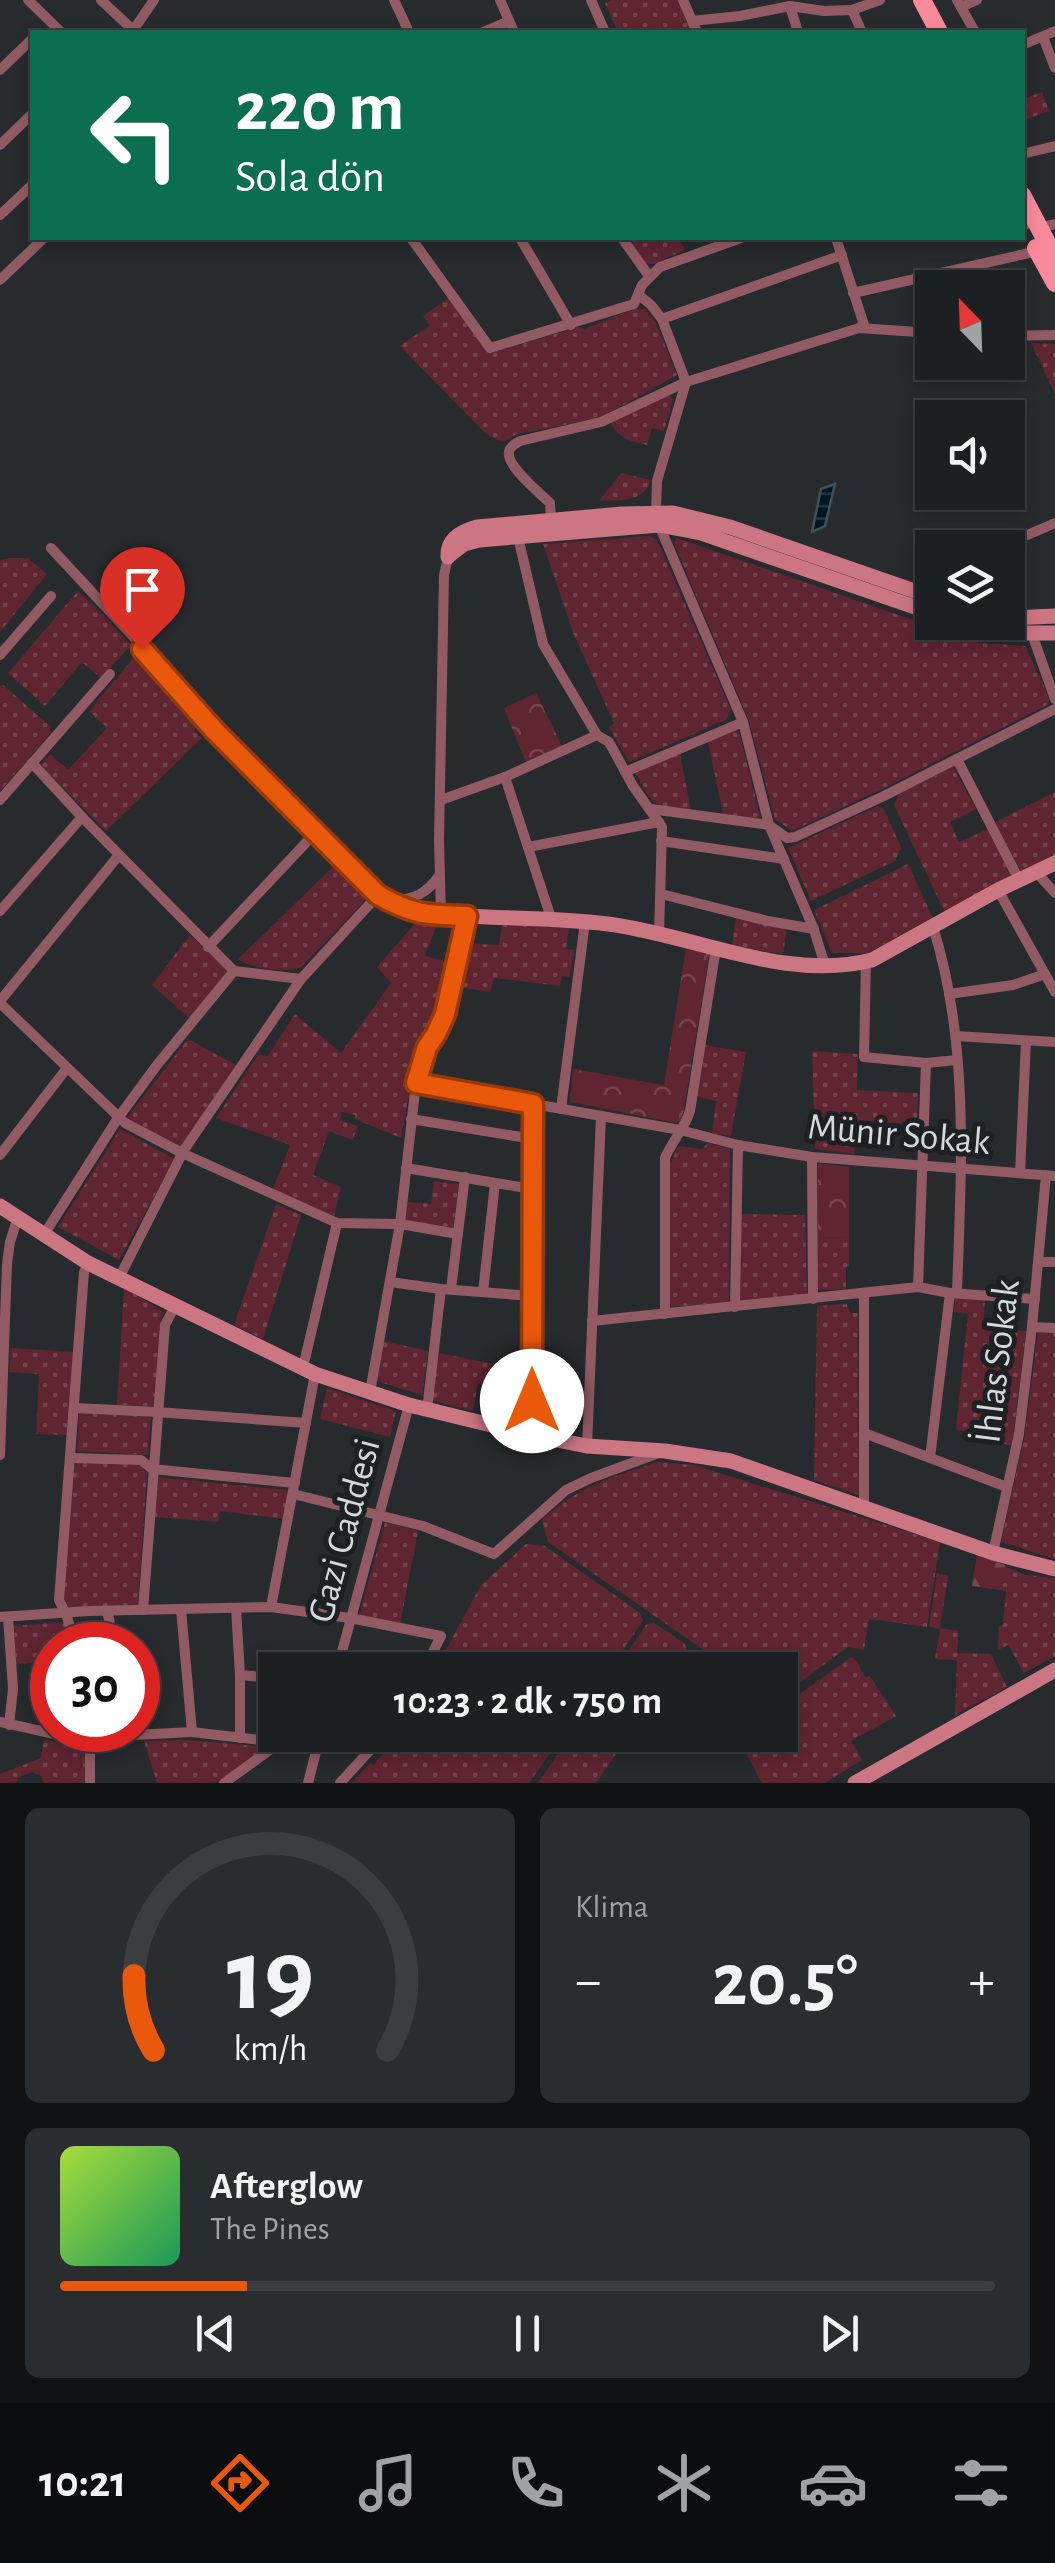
<!DOCTYPE html>
<html lang="tr">
<head>
<meta charset="utf-8">
<style>
  :root { --surface:#1d2022; --page:#2a2d2f; --text:#f1f3f6; --muted:#a0a3a5; --line:#3b3e40; --accent:#ea580c }
  body { margin:0; font-family:"Alegreya Sans",sans-serif; background:var(--page); color:var(--text); height:100vh; display:flex; flex-direction:column; font-size:38px; white-space:nowrap }
  * { box-sizing:border-box; margin:0 }
  p { font-size:32px; color:var(--muted) }
  .icon { flex:none; width:55px; height:55px; fill:none; stroke:currentColor; stroke-width:2; stroke-linecap:round; stroke-linejoin:round }
  .map { position:relative; height:1783px; overflow:hidden }
  .drawer { display:flex; flex-direction:column; gap:25px; padding:25px; background:#101213; flex:1 }
  .drawer>* { flex:none }
  .hud { position:absolute; left:30px; top:30px; width:995px; height:210px; border-radius:0px; box-shadow:0 5px 15px #0003,0 0 0 2px var(--line); background:#0b6e4f; color:#fff; overflow:hidden }
  .needle { width:65px; rotate:337deg }
  .fabs { position:absolute; left:915px; top:270px; display:grid; gap:20px }
  .fabs a { display:grid; place-items:center; width:110px; height:110px; border-radius:0px; background:var(--surface); box-shadow:0 5px 15px #0003,0 0 0 2px var(--line); font-size:50px }
  .speed { position:absolute; left:30px; top:1622px; display:flex; gap:20px; font-size:50px; font-weight:700; text-align:center }
  .speed>* { display:grid; place-content:center; width:130px; height:130px; border-radius:50%; background:var(--surface); box-shadow:0 5px 15px #0003,0 0 0 2px var(--line); line-height:1 }
  .speed .limit { border:15px solid #d22; background:#fff; color:#111 }
  .pin { position:absolute; display:grid; place-items:center; width:85px; height:85px; color:#fff; margin:-102px -42px; border-radius:50% 50% 50% 0; rotate:-45deg; box-shadow:0 0 10px #0007 }
  .pin .icon { rotate:45deg }
  .me { position:absolute; width:110px; margin:-55px; rotate:0deg; stroke-linejoin:round; filter:drop-shadow(0 0 8px #0008) }
  .turn { display:flex; align-items:center; gap:35px; height:210px; padding:0 40px; font-size:45px }
  .turn .icon { width:130px; height:130px; stroke-width:2.5 }
  .turn b { display:block; font-size:70px; line-height:85px }
  .big { font-size:75px; font-weight:700; line-height:1.1 }
  .drawer .card { flex:1; display:flex; flex-direction:column; justify-content:center; gap:15px; min-width:0; padding:0 35px; border-radius:15px; background:var(--page) }
  .drawer .dial { align-items:center; gap:0 }
  .dial svg { height:260px; overflow:visible; fill:none; stroke:var(--line); stroke-width:7; stroke-linecap:round; text-anchor:middle }
  .dial text { fill:var(--text); stroke:none }
  .song { display:flex; align-items:center; gap:30px }
  .cover { width:120px; height:120px; border-radius:15px; background:linear-gradient(135deg,hsl(80 70% 55%),hsl(150 70% 35%)) }
  .played { height:10px; border-radius:5px; background:linear-gradient(90deg,var(--accent) 20%,var(--line) 20%) }
  .keys { display:flex; justify-content:space-around; direction:ltr }
  .heat { display:flex; justify-content:space-between; align-items:center; font-size:55px; direction:ltr }
  .drawer .tiles { flex:1; display:grid; gap:25px; grid-template-columns:1fr 1fr }
  .card:last-child { grid-column:span 2 }
  .trip { position:absolute; left:258px; top:1652px; width:540px; height:100px; border-radius:0px; background:var(--surface); box-shadow:0 5px 15px #0003,0 0 0 2px var(--line); font-weight:700; line-height:100px; text-align:center }
  .dock { display:flex; height:160px; justify-content:space-around; align-items:center; background:#0c0d0e; color:var(--muted) }
  .dock .icon { width:70px; height:70px }
  .dock .current { color:var(--accent) }
  .dock b { font-size:45px; color:var(--text) }
  .map>svg:first-child { display:block }
  .grass { fill:url(#grass-dots) }
  .forest { fill:url(#forest-firs) }
  .park { fill:url(#park-crowns) }
  .water { fill:url(#water-rules); stroke:#40515a; stroke-width:2.5 }
  .lines { fill:none; stroke-linecap:round; stroke-linejoin:round }
  .street { stroke:#925b63; stroke-width:10 }
  .secondary { stroke:#cc7583; stroke-width:15 }
  .primary { stroke:#f9899b; stroke-width:18 }
  .route-casing { stroke:#983908; stroke-width:25 }
  .route { stroke:#ea580c; stroke-width:18 }
  .labels { text-anchor:middle; stroke-width:10; stroke-linejoin:round; paint-order:stroke }
  .street-label { font-size:38px; fill:#d6d8da; stroke:#1d2123 }
</style>
</head>
<body>
<div class="map">
<svg width="1055" height="1783" viewBox="0 0 1055 1783">
  <defs>
    <pattern id="grass-dots" width="8" height="8" patternUnits="userSpaceOnUse" patternTransform="scale(2.5)"><rect width="8" height="8" fill="#5f2530"/><path d="M2 2h.1M6 6h.1" fill="none" stroke="#75444d" stroke-width="1.8" stroke-linecap="round"/></pattern>
    <pattern id="forest-firs" width="22" height="20" patternUnits="userSpaceOnUse" patternTransform="scale(2.5)"><rect width="22" height="20" fill="#5f2530"/><path d="M5 1l3.5 6h-7zM16 11l3.5 6h-7z" fill="#75444d"/></pattern>
    <pattern id="park-crowns" width="20" height="18" patternUnits="userSpaceOnUse" patternTransform="scale(2.5)"><rect width="20" height="18" fill="#5f2530"/><path d="M2 6a3 3 0 1 1 6 0M12 15a3 3 0 1 1 6 0" fill="none" stroke="#75444d"/></pattern>
    <pattern id="water-rules" width="6" height="5" patternUnits="userSpaceOnUse" patternTransform="scale(2.5)"><rect width="6" height="5" fill="#001723"/><path d="M0 2.5h6" fill="none" stroke="#243842"/></pattern>
  </defs>
  <rect width="100%" height="100%" fill="#272b2d"/>
  <g class="grass">
    <path d="M611,0H678L693,32H618L605,3Z"/>
    <path d="M1042,92L1049,111L1024,120L1023,99Z"/>
    <path d="M644,238H678L685,250L653,264L646,263L632,243Z"/>
    <path d="M450,297L491,353L578,327L584,329L634,309H645L656,323L677,375L600,418L517,434L503,442L486,434L400,346L430,325L423,316Z"/>
    <path d="M1031,343L1055,344V394Z"/>
    <path d="M669,394L673,400L664,431L652,428L647,445C629,440 620,440 610,422Z"/>
    <path d="M621,473L651,480C644,503 619,500 599,501Z"/>
    <path d="M650,536L657,540L731,710L726,720L629,762L609,727L614,723L574,635L543,544Z"/>
    <path d="M677,538L979,643L1025,646L1050,699L1047,705L882,789L792,831L775,819L749,721L674,543Z"/>
    <path d="M10,558H28L47,574L0,632V560Z"/>
    <path d="M78,591L109,620L131,645L101,678L82,662L45,706L8,673Z"/>
    <path d="M136,655L144,658L197,718L194,731L202,738L106,831L40,765L50,754L68,770L107,728L89,711Z"/>
    <path d="M3,685L51,727L50,734L0,791V686Z"/>
    <path d="M736,730L740,735L760,816L758,819L723,814L708,742Z"/>
    <path d="M680,753L691,811C649,805 655,808 635,772Z"/>
    <path d="M953,767L976,809L950,822L959,842L988,829L1012,877L945,913L894,805L899,794Z"/>
    <path d="M1055,792V857L1021,872L995,822Z"/>
    <path d="M878,806L884,809L901,847L895,861L811,901L788,848Z"/>
    <path d="M336,864L365,894L364,902L301,967C287,974 251,968 238,959Z"/>
    <path d="M908,864L934,920L867,953H832L814,910Z"/>
    <path d="M736,918L787,928L783,954L732,946Z"/>
    <path d="M417,921L437,924L425,956L449,962L431,1033L416,1054L401,1138L355,1119V1115L342,1112L340,1120L358,1126L353,1140L329,1131L313,1175L341,1187L334,1216L273,1189L290,1145L216,1118L258,1055L268,1056L295,1014L341,1053L391,983L377,967Z"/>
    <path d="M502,925L569,928L566,949L574,950L570,977L562,976L560,986L494,978L490,992L457,987L467,943L499,945Z"/>
    <path d="M190,935L228,972L189,1018L152,985Z"/>
    <path d="M188,1039L236,1065L181,1147L126,1119Z"/>
    <path d="M705,1045L746,1052L731,1136L712,1133L716,1101L697,1097Z"/>
    <path d="M812,1051L858,1054L857,1090L918,1093L917,1124L856,1121L854,1154L815,1149Z"/>
    <path d="M120,1129L175,1159L119,1260L58,1227Z"/>
    <path d="M708,1143L730,1149L729,1302L672,1307L669,1303L670,1165L678,1146L702,1149Z"/>
    <path d="M434,1181L459,1184L453,1228L405,1222L408,1202L431,1204Z"/>
    <path d="M276,1204L301,1215L263,1339L234,1325Z"/>
    <path d="M741,1214L805,1215L807,1295L740,1301Z"/>
    <path d="M818,1237L849,1238V1266L846,1267V1289L817,1290Z"/>
    <path d="M124,1288L164,1312L161,1319L154,1406L117,1405Z"/>
    <path d="M955,1297L985,1300L983,1328L1026,1331L1012,1446L956,1429L968,1314L954,1312Z"/>
    <path d="M847,1304L850,1313H858L859,1495L814,1480L817,1306Z"/>
    <path d="M1038,1332L1055,1333V1559L1001,1542L1025,1434Z"/>
    <path d="M383,1341L428,1351L422,1395L376,1381Z"/>
    <path d="M11,1348L74,1352L68,1435L36,1434L39,1374L9,1372Z"/>
    <path d="M439,1353L524,1370L525,1393L478,1384L473,1411L432,1400Z"/>
    <path d="M327,1388L396,1411L390,1437L320,1419Z"/>
    <path d="M79,1413L151,1417L148,1455L77,1451Z"/>
    <path d="M80,1461L138,1464L147,1472L138,1605L69,1607L63,1596L73,1467Z"/>
    <path d="M658,1462L694,1465L940,1542L927,1627L869,1619L864,1650L848,1647L795,1686L780,1682V1670H738L695,1644L548,1542L542,1520C577,1487 614,1476 658,1462Z"/>
    <path d="M157,1477L288,1490L283,1519L220,1511L218,1522L153,1517Z"/>
    <path d="M385,1522L418,1531L400,1625L359,1616Z"/>
    <path d="M526,1544L545,1546L640,1613L643,1621L609,1670H435L481,1585Z"/>
    <path d="M977,1555L1024,1574L1055,1579V1656L1024,1673L1008,1645L998,1650L999,1626L1003,1625L1006,1591L972,1586Z"/>
    <path d="M937,1573L948,1576L940,1628L959,1631L957,1653L991,1654L1007,1687L955,1715L957,1660L935,1659L940,1629L929,1627Z"/>
    <path d="M65,1622L70,1645H52V1661L16,1664L14,1626Z"/>
    <path d="M653,1622L685,1644L687,1651L674,1670H615L646,1625Z"/>
    <path d="M851,1657L856,1660L865,1677L870,1676L896,1716L851,1741L862,1760L825,1783H762L740,1742L746,1735H780V1705L797,1696Z"/>
    <path d="M264,1685L275,1686V1735H309L308,1737L266,1736Z"/>
    <path d="M397,1735H563L529,1783H352L370,1763L374,1765Z"/>
    <path d="M571,1735H629L596,1783H538Z"/>
    <path d="M44,1740L85,1746V1783H44L41,1776L33,1772L19,1777L16,1783H0V1774L41,1758Z"/>
    <path d="M191,1740L268,1747L215,1783H157L144,1741Z"/>
  </g>
  <path class="forest" d="M977,1555L1005,1565L1002,1590L972,1586Z"/>
  <g class="park">
    <path d="M536,693L562,746L528,763L524,758L504,708Z"/>
    <path d="M686,948L710,952L682,1120L676,1123L570,1102L573,1069L664,1085Z"/>
    <path d="M818,1163L849,1167V1238L818,1237Z"/>
  </g>
  <path class="water" d="M835,484L825,526L812,532L821,489Z"/>
  <g class="lines">
    <g class="street">
      <path d="M28,0L61,32"/>
      <path d="M101,0L133,30"/>
      <path d="M394,0L409,32"/>
      <path d="M500,0L514,32"/>
      <path d="M591,0L605,32"/>
      <path d="M683,0L697,32"/>
      <path d="M957,0L975,32"/>
      <path d="M790,6L798,32"/>
      <path d="M961,7L977,0"/>
      <path d="M852,10L862,32"/>
      <path d="M692,21L740,16L790,6L824,11L852,10L880,0"/>
      <path d="M132,32L154,0"/>
      <path d="M483,32L509,21"/>
      <path d="M1043,37L1055,68"/>
      <path d="M1022,45L1055,31"/>
      <path d="M0,70L32,39"/>
      <path d="M0,145L32,114"/>
      <path d="M1022,154L1055,146"/>
      <path d="M0,215L32,185"/>
      <path d="M1022,225H1025"/>
      <path d="M1039,228L1055,224"/>
      <path d="M411,238L490,348L634,304L642,285L660,267L741,238"/>
      <path d="M520,238L571,325"/>
      <path d="M622,238L649,276"/>
      <path d="M836,238L865,328"/>
      <path d="M0,280L44,238"/>
      <path d="M853,293L1038,251"/>
      <path d="M639,295L651,305L662,319L686,382L657,481L656,512L659,525L743,722"/>
      <path d="M662,319L842,255"/>
      <path d="M1008,336L1055,335"/>
      <path d="M551,519L550,503C540,493 506,466 509,452C510,446 515,444 520,441L601,422L686,382L859,328L932,333"/>
      <path d="M518,537L543,644L597,735L609,742L633,786L662,827L659,935"/>
      <path d="M51,548L153,658L215,731L316,832L208,947"/>
      <path d="M1008,556L1018,539L1055,523"/>
      <path d="M1032,634L1055,699"/>
      <path d="M0,655L51,596"/>
      <path d="M957,759L1019,880"/>
      <path d="M32,763L82,817L234,971L301,979"/>
      <path d="M625,772L743,722L769,825L813,927L825,965"/>
      <path d="M505,777L552,921"/>
      <path d="M0,800L110,674"/>
      <path d="M441,800L505,777L597,735"/>
      <path d="M651,809L769,825L787,838L795,837L884,796L1055,709"/>
      <path d="M661,841L784,859"/>
      <path d="M528,847L659,822"/>
      <path d="M1036,872L1055,893"/>
      <path d="M998,890L1055,992"/>
      <path d="M661,894L768,921L814,929"/>
      <path d="M393,900C414,900 427,893 439,876"/>
      <path d="M0,911L82,817"/>
      <path d="M441,915L439,840L444,575L448,557"/>
      <path d="M933,927C970,1044 961,1172 957,1293"/>
      <path d="M866,962L864,1057L926,1063L957,1060"/>
      <path d="M949,994L1013,985L1045,974"/>
      <path d="M0,1001L119,855"/>
      <path d="M0,1003L125,1123L182,1153L337,1223L400,1224L458,1234"/>
      <path d="M956,1036L1055,1042"/>
      <path d="M416,1083L680,1130L738,1145L735,1307"/>
      <path d="M561,1109L585,922"/>
      <path d="M411,1119L533,1139"/>
      <path d="M738,1145L812,1157L1055,1176"/>
      <path d="M0,1155L67,1068"/>
      <path d="M812,1157L813,1299"/>
      <path d="M406,1168L532,1189"/>
      <path d="M1020,1173L1026,1041"/>
      <path d="M45,1233L118,1118L157,1065L234,971"/>
      <path d="M1038,1262H1055"/>
      <path d="M119,1278L184,1150L301,979L378,895"/>
      <path d="M390,1282L441,1289L532,1296"/>
      <path d="M918,1287L926,1063"/>
      <path d="M451,1289L465,1177"/>
      <path d="M483,1292L495,1183"/>
      <path d="M665,1314V1158C672,1141 685,1128 690,1111L716,948"/>
      <path d="M592,1321L918,1287L950,1293L1035,1299"/>
      <path d="M1032,1327L1055,1328"/>
      <path d="M300,1367L305,1359L337,1223"/>
      <path d="M370,1392L400,1224L416,1083L427,1047L436,1034L445,1014L467,916"/>
      <path d="M75,1408L157,1412L306,1423"/>
      <path d="M427,1410L441,1289"/>
      <path d="M864,1433L1007,1487"/>
      <path d="M532,1435L533,1104"/>
      <path d="M587,1446L601,1116"/>
      <path d="M0,1455L7,1264L10,1242L18,1217"/>
      <path d="M71,1458L141,1460L152,1469L295,1483"/>
      <path d="M930,1458L950,1293"/>
      <path d="M293,1494L423,1526L494,1554L566,1490L591,1478L656,1454"/>
      <path d="M864,1508V1293"/>
      <path d="M993,1553L1019,1434L1032,1327L1046,1175"/>
      <path d="M271,1607L315,1374"/>
      <path d="M236,1608L240,1675V1738"/>
      <path d="M181,1609L192,1732"/>
      <path d="M143,1610L165,1325L175,1306"/>
      <path d="M107,1611L115,1645"/>
      <path d="M0,1617L89,1611L271,1607L350,1618L441,1636L424,1670"/>
      <path d="M8,1617L13,1689L9,1725"/>
      <path d="M76,1645L66,1614L59,1600L84,1272L88,1263"/>
      <path d="M337,1670L409,1405"/>
      <path d="M240,1675L275,1678"/>
      <path d="M0,1722L90,1742L134,1735L192,1732L277,1742L319,1741"/>
      <path d="M90,1783V1730"/>
      <path d="M224,1783L281,1742"/>
      <path d="M308,1783L320,1736"/>
      <path d="M340,1783L384,1735"/>
    </g>
    <g class="secondary">
      <path d="M451,554L464,544L479,540L659,525L701,533L932,613"/>
      <path d="M448,557C447,539 462,531 477,527L622,514L673,513L730,527L932,597"/>
      <path d="M1008,618L1055,616"/>
      <path d="M961,622L1008,633H1055"/>
      <path d="M316,832C342,857 373,900 409,911C428,917 449,915 470,916C515,919 563,918 608,924C695,935 783,982 872,960L998,890L1055,863"/>
      <path d="M0,1206L88,1263L315,1374L409,1405L532,1435L587,1446L665,1451L731,1461L993,1553L1055,1569"/>
      <path d="M855,1783L1055,1670"/>
    </g>
    <g class="primary">
      <path d="M922,0L939,32"/>
      <path d="M1022,195L1055,258"/>
      <path d="M1036,248L1055,283"/>
    </g>
  </g>
  <g class="lines">
    <defs>
      <path id="route" d="M142,649L215,731L378,895C413,915 427,915 467,916L445,1014L436,1034L427,1047L416,1083L533,1104L532,1401"/>
    </defs>
    <use href="#route" class="route-casing"/>
    <use href="#route" class="route"/>
  </g>
  <g class="labels">
    <g class="street-label">
      <text transform="translate(899 1133) rotate(5)" y="13">Münir Sokak</text>
      <text transform="translate(996 1361) rotate(-83)" y="13">İhlas Sokak</text>
      <text transform="translate(343 1530) rotate(-75)" y="13">Gazi Caddesi</text>
    </g>
  </g>
</svg>
<div class="fabs">
<a><svg class="needle" viewBox="-14 -14 28 28"><path d="M0-13l5 13h-10z" fill="#e53935"/><path d="M0 13l5-13h-10z" fill="#a0a3a5"/></svg></a>
<a><svg class="icon" aria-label="sound" viewBox="0 0 24 24"><path d="M4 9h4l5-4v14l-5-4H4zM17 9q2 3 0 6"/></svg></a>
<a><svg class="icon" aria-label="layers" viewBox="0 0 24 24"><path d="M12 4l9 5-9 5-9-5zM3 14l9 5 9-5"/></svg></a>
</div>
<div class="speed"><div class="limit">30</div></div>
<div class="pin" style="left:142px;top:649px;background:#d93025"><svg class="icon" aria-label="arrive" viewBox="0 0 24 24"><path d="M6 21V4h12l-3 4 3 4H6"/></svg></div>
<svg class="me" style="left:532px;top:1401px" viewBox="-20 -20 40 40"><circle r="19" fill="#fff"/><path d="M0-13L10 11 0 6-10 11z" fill="#ea580c"/></svg>
<div class="trip">10:23 · 2 dk · 750 m</div>
<div class="hud">
<div class="turn"><svg class="icon" aria-label="left" viewBox="0 0 24 24"><path d="M17 20v-9H6M10 6l-5 5 5 5"/></svg><div><b>220 m</b>Sola dön</div></div>
</div>
</div>
<section class="drawer">
<div class="tiles">
<div class="card dial"><svg viewBox="0 0 100 80">
<path d="M14 69A42 42 0 1 1 86 69"/>
<path d="M14 69A42 42 0 0 1 8 46" stroke="#ea580c"/>
<text x="50" y="56" font-size="32" font-weight="700">19</text>
<text x="50" y="72" font-size="11">km/h</text>
</svg></div>
<div class="card"><p>Klima</p>
<div class="heat"><a>−</a><b class="big">20.5°</b><a>+</a></div>
</div>
<div class="card">
<div class="song"><i class="cover"></i><div><b>Afterglow</b><p>The Pines</p></div></div>
<div class="played"></div>
<div class="keys"><svg class="icon" aria-label="previous" viewBox="0 0 24 24"><path d="M18 5L8 12l10 7zM5 5v14"/></svg><svg class="icon" aria-label="pause" viewBox="0 0 24 24"><path d="M8 5v14M16 5v14"/></svg><svg class="icon" aria-label="next" viewBox="0 0 24 24"><path d="M6 5l10 7-10 7zM19 5v14"/></svg></div>
</div>
</div>
</section>
<nav class="dock">
<b>10:21</b>
<svg class="icon current" aria-label="directions" viewBox="0 0 24 24"><path d="M12 3l9 9-9 9-9-9zM9 14v-3h6M13 9l2 2-2 2"/></svg>
<svg class="icon" aria-label="music" viewBox="0 0 24 24"><path d="M9 18V5l10-2v13"/><circle cx="6" cy="18" r="3"/><circle cx="16" cy="16" r="3"/></svg>
<svg class="icon" aria-label="phone" viewBox="0 0 24 24"><path d="M5 4h4l2 5-3 2q2 4 5 5l2-3 5 2v4C11 20 4 13 5 4z"/></svg>
<svg class="icon" aria-label="climate" viewBox="0 0 24 24"><path d="M12 3v18M4 7l16 10M4 17L20 7"/></svg>
<svg class="icon" aria-label="car" viewBox="0 0 24 24"><path d="M5 17H2v-5l4-1 3-4h7l3 4 3 1v5h-3M9 17h6M6 11h13"/><circle cx="7" cy="17" r="2"/><circle cx="17" cy="17" r="2"/></svg>
<svg class="icon" aria-label="filters" viewBox="0 0 24 24"><path d="M4 7h16M4 17h16"/><circle cx="9" cy="7" r="2"/><circle cx="15" cy="17" r="2"/></svg>
</nav>
</body>
</html>
